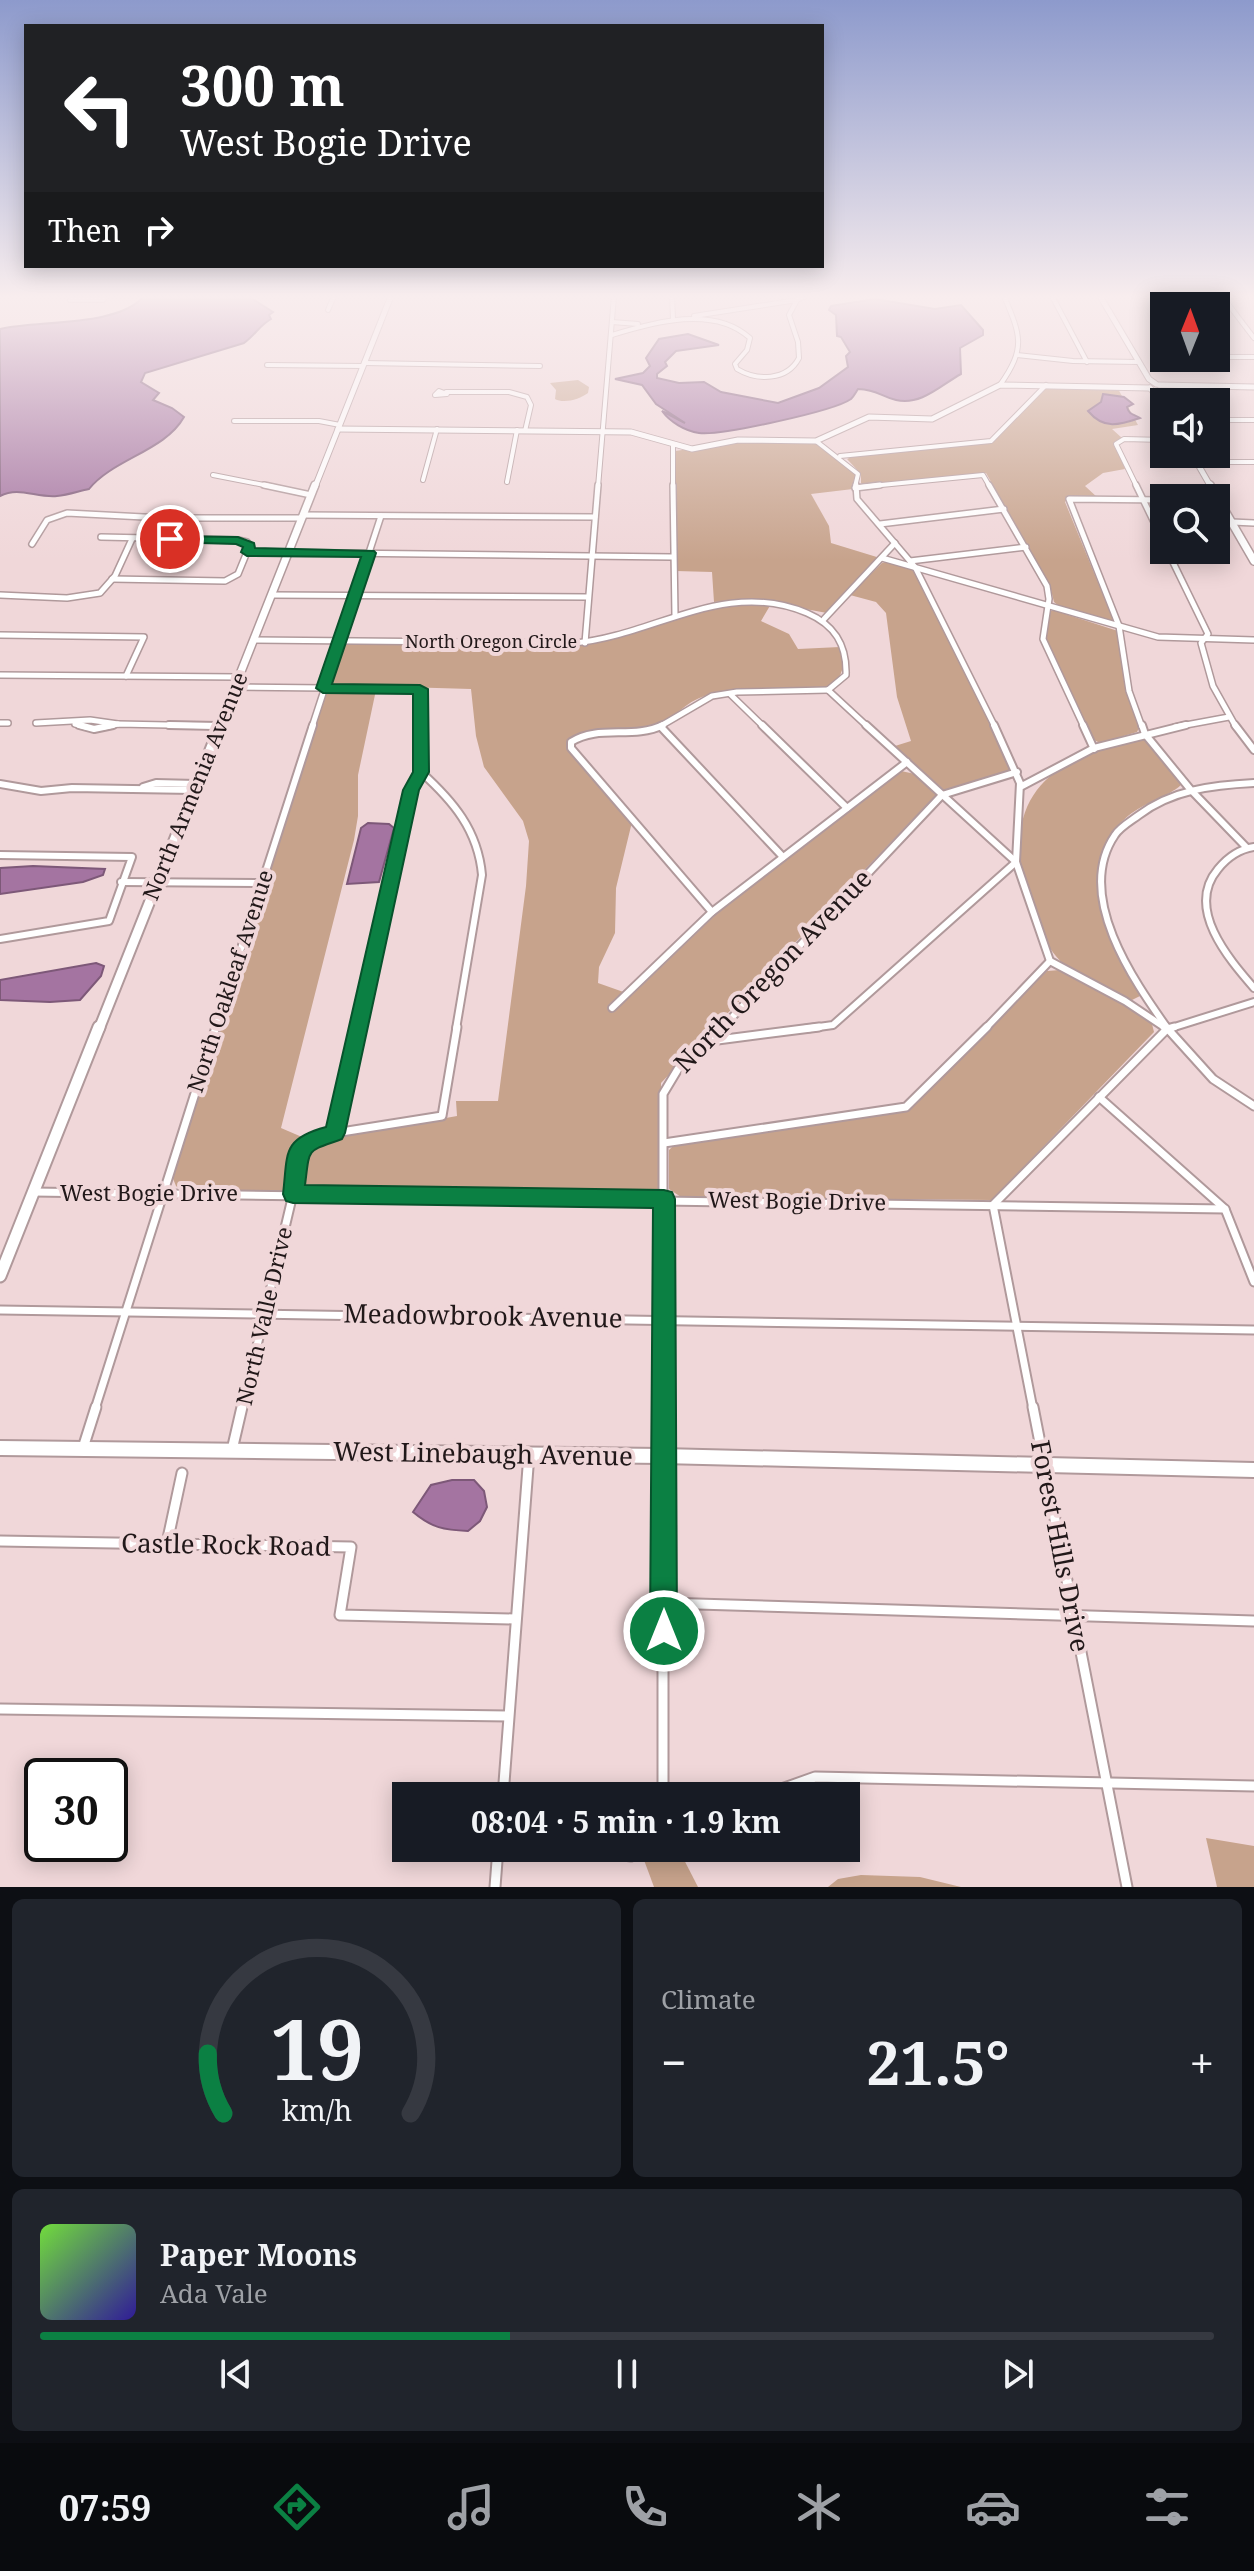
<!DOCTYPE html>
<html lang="en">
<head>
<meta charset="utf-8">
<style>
  :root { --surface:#171b24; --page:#20242c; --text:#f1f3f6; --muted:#9ea1a6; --line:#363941; --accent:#0b8043 }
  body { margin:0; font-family:"Noto Serif",serif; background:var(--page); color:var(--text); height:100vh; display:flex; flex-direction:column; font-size:30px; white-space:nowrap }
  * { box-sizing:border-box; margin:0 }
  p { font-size:26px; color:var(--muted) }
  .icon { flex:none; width:44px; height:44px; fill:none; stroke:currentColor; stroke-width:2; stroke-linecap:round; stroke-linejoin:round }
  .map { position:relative; height:1887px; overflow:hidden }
  .drawer { display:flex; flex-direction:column; gap:12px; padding:12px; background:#0d0f14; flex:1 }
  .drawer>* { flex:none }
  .banner { position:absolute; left:24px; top:24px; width:800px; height:244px; border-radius:0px; box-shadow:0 4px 20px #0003; background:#202124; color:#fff; overflow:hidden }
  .needle { width:52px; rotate:1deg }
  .tools { position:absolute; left:1150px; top:292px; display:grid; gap:16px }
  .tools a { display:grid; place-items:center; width:80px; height:80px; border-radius:0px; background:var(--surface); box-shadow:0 4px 20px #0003; font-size:40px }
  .speed { position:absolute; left:24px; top:1758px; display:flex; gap:16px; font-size:40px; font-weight:700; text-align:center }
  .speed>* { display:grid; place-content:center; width:104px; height:104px; border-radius:50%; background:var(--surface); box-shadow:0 4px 20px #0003; line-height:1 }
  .speed .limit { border:4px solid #111; border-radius:12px; background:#fff; color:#111 }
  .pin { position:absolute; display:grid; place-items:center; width:68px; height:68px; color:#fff; margin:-34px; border:4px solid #fff; border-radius:50%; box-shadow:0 2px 8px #0007 }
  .me { position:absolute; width:88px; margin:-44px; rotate:0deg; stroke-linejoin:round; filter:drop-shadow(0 0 6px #0008) }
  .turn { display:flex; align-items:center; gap:28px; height:168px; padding:0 24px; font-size:36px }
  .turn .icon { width:104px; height:104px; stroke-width:2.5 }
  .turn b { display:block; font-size:56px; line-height:68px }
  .then { display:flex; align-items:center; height:76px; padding:0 24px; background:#0003; gap:16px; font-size:30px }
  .big { font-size:60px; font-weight:700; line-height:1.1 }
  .drawer .tile { flex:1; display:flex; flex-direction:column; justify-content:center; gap:12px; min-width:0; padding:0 28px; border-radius:12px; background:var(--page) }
  .drawer .dial { align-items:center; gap:0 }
  .dial svg { height:208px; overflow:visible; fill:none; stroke:var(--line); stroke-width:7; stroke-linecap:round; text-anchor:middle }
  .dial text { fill:var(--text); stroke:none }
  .song { display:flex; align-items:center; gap:24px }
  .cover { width:96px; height:96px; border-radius:12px; background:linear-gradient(135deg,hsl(100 70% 55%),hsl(250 70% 35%)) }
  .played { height:8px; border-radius:4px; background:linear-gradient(90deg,var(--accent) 40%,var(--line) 40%) }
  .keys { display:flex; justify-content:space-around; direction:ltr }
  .heat { display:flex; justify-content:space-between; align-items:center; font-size:44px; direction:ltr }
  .drawer .tiles { flex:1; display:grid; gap:12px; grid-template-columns:1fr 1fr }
  .tile:last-child { grid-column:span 2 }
  .trip { position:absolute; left:392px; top:1782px; width:468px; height:80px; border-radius:0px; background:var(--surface); box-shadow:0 4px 20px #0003; font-weight:700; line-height:80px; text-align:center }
  .tabs { display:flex; height:128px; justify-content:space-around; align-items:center; background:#090b0e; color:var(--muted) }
  .tabs .icon { width:56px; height:56px }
  .tabs .selected { color:var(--accent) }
  .tabs b { font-size:36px; color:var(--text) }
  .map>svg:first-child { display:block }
  .green { fill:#c7a38c }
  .water { fill:#a474a1; stroke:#7d5878; stroke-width:2 }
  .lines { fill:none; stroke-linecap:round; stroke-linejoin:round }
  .street-far4-casing { stroke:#b0999b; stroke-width:6 }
  .street-far3-casing { stroke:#b0999b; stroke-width:8 }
  .street-far2-casing { stroke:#b0999b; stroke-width:10 }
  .street-far1-casing { stroke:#b0999b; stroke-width:11 }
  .street-casing { stroke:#b0999b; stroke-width:13 }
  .secondary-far4-casing { stroke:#b0999b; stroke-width:7 }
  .secondary-far3-casing { stroke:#b0999b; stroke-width:10 }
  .secondary-far2-casing { stroke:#b0999b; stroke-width:13 }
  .secondary-far1-casing { stroke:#b0999b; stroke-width:15 }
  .secondary-casing { stroke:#b0999b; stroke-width:18 }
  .street-far4 { stroke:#fff; stroke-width:4 }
  .street-far3 { stroke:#fff; stroke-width:5 }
  .street-far2 { stroke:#fff; stroke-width:6 }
  .street-far1 { stroke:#fff; stroke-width:7 }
  .street { stroke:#fff; stroke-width:9 }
  .secondary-far4 { stroke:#fff; stroke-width:5 }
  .secondary-far3 { stroke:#fff; stroke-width:7 }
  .secondary-far2 { stroke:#fff; stroke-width:9 }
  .secondary-far1 { stroke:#fff; stroke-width:11 }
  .secondary { stroke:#fff; stroke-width:14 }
  .route { fill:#0b8043; stroke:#07532c; stroke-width:2 }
  .labels { text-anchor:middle; stroke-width:8; stroke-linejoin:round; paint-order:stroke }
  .far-street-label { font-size:18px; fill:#211819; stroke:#f0d7d9 }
  .street-label { font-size:22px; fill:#211819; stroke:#f0d7d9 }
  .near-street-label { font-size:26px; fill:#211819; stroke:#f0d7d9 }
</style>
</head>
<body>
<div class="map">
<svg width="1254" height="1887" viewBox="0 0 1254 1887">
  <rect width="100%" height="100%" fill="#f0d7d9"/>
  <g class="green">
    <path d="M578,380L589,387L588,393C580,399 564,404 555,399L556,390L550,383Z"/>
    <path d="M1047,387H1117L1138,425L1112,429L1122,438L1114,443L1125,469L1103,473L1085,486L1098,498H1068L1065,502L1113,619L1111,622L1060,607L1054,602L1050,586L986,473L865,486L861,483V474L847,459L854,456L993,441Z"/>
    <path d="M800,441L818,444L856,474L853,489L811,494L829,526L831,543L880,558L827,613L751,599L714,602L712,572L676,571L675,451L731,443Z"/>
    <path d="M889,561L914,570L1014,771L944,790L895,746L911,741L897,697L886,613L876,602L850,595L882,563Z"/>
    <path d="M721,604H771L761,621L789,634L798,649L840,647C847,662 843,682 825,688C790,699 737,684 702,697C682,704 670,724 649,729C627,735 579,719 568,746L632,822L616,888L615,933L599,967L598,983L632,995L729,902L901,771L915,774L936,795L661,1083L660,1191L653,1195L304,1190L300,1185L305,1153L312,1142L457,1116L456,1101H498L526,886L529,841L523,821L484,767L476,736L471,689L334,685L329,683L341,646L349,643L586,644Z"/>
    <path d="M1053,610L1118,631L1127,692L1139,728L1137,732L1100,743L1092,739L1046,640L1049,612Z"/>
    <path d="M333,690H376L358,775V816L354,840L281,1128L302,1137L297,1145L291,1185L282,1191H182L176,1186L172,1176L324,696Z"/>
    <path d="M1143,738L1181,785C1168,797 1145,802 1128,816C1069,866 1112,942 1140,996L1132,1000C1103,991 1066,974 1050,948L1020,863C1012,779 1072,753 1143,738Z"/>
    <path d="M1060,970L1137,1010L1151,1020L1154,1032L992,1200L681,1197L669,1189V1150L675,1144L911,1109L1047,971Z"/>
    <path d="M1206,1838L1254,1846V1887H1217Z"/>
    <path d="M649,1848H678L698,1887H654L641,1852Z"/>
    <path d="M861,1875L920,1877L961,1887H828L838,1879Z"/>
  </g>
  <g class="water">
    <path d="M144,296H248L273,312L269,315L271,319C259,326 255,335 244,343L145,373L141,382L159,393L153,400L172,408L184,417C165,451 113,459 89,489C79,491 68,495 57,496C36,498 19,486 0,496V329C38,320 119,327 144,296Z"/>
    <path d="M875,299L935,309L961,305L983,330V335L960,348L961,374C941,385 921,406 896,400C880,396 878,390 858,389C856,392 854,396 851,399C834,411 720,436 699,433C685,431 670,422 662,411L685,423L656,404L642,385L615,379L643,373L650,366L646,358L659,339L688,334L719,345L676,351L665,362L667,366L657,374V378L679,383L704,382L721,392L778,403L819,388L848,367L846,356L850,352L841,337L837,336L836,315L829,310L831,306Z"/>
    <path d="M1103,394L1124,397L1133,404L1127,407C1129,415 1134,414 1140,418C1119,425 1104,430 1088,411L1101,402Z"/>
    <path d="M368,823L389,824L394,828L379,882L347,884L361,828Z"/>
    <path d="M33,866L105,869L103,875L83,882L0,894V868Z"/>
    <path d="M96,963L104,966L101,976L80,1000L50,1002L0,1000V980Z"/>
    <path d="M452,1480H474L484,1491L487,1507L480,1521L468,1531C444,1530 432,1528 413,1512L431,1485Z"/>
  </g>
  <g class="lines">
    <defs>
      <g id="street-far4">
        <path d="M672,296L673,319"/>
        <path d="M1052,296L1087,362"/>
        <path d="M1162,296L1169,306"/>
        <path d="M1222,296L1254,338"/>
        <path d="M70,300H103L106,296"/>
        <path d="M328,310L334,296"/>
        <path d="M694,316L797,300"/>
        <path d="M612,322L638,324"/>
        <path d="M612,335C654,322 714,305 750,338L747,350L735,364L737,369C757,381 787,381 799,358L798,342L789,315L797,300L806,296"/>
        <path d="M1017,355L1073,361L1139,362"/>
        <path d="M1216,357H1254"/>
        <path d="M364,363L540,366"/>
        <path d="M267,365L363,366"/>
        <path d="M1000,385C1026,348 1021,336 1004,296"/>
        <path d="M439,391L447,394L435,395Z"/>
        <path d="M446,392H509L527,397L531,405L525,431"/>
        <path d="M1216,420H1254"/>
        <path d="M234,421H319L340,425"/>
        <path d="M816,441L858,474L855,487"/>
        <path d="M673,446V487"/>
        <path d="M840,456L991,441L1046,385"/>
        <path d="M1197,462H1254"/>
        <path d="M213,475L274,487"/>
        <path d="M423,480L437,429"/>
        <path d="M507,482L517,430"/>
        <path d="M598,487L614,296"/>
        <path d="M861,487L983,475L990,487"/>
        <path d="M1137,487L1116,444L1124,439L1164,440"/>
      </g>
      <g id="street-far3">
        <path d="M264,485L311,495"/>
        <path d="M673,485L675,615"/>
        <path d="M856,485L857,499L915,567L995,727"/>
        <path d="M989,485L1047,586L1049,599L1043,639L1084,727"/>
        <path d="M1136,485L1164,543"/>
        <path d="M855,488L880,485"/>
        <path d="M303,515L595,517"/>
        <path d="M1232,522L1254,523"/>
        <path d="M880,524L1004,509"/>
        <path d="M101,537L238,540L247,542L250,546L247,552"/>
        <path d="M32,544L47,520L67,513L163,518H302"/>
        <path d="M1167,550L1208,634L1201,643L1213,686L1236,727"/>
        <path d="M247,552L672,557"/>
        <path d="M882,558L1158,637L1254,640"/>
        <path d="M910,561L1026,547"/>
        <path d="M112,579L225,581L238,574L247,552"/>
        <path d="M0,595L67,598L100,593L115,576L132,539"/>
        <path d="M272,595L588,597"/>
        <path d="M824,619L895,543"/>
        <path d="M0,635L144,637L126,676"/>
        <path d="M254,640L574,643C654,636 725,578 807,613C835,625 847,645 846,675L828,690"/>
        <path d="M585,643L598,485"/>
        <path d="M0,675L237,677"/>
        <path d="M233,687L420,689V727"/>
        <path d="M828,690L868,727"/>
        <path d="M730,694L764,727"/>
        <path d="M0,723H8"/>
        <path d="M36,723L90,720L118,724"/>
        <path d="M75,724L86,727"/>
        <path d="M104,727L118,724L218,726"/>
        <path d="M312,727L381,516"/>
        <path d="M659,727L712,696L737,692L828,690"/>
        <path d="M1142,727L1129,691L1119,626L1069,499L1164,500"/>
        <path d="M1175,727L1229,717"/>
      </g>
      <g id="street-far2">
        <path d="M79,725L94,729L113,725"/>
        <path d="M169,725L218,726"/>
        <path d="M663,725C633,740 599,724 571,742V748L712,912"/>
        <path d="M762,725L847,808"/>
        <path d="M994,725L1020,783L1016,862L1050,961L1125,1001L1167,1029"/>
        <path d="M1083,725L1094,749"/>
        <path d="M1142,725L1145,734L1190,789L1246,847"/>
        <path d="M1235,725L1254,750"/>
        <path d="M662,728L783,857"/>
        <path d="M421,772C453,801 478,830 482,875L456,1029"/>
        <path d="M0,784L41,791L72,788L193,790"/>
        <path d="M1022,786L1094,748L1186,725"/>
        <path d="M143,787L156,783L196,784"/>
        <path d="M1254,847C1240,849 1227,858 1218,869C1185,908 1228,958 1254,988"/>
        <path d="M0,855L132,857L109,921L0,939"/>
        <path d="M121,882L261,883"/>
        <path d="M612,1008L712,912L907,762"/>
        <path d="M215,1029L313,725"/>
        <path d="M358,1029L411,790L421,772L420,725"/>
        <path d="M721,1029L942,795L1017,772"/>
        <path d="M804,1029L833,1025L1016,862L866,725"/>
        <path d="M985,1029L1050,961"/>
        <path d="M1168,1029C1133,980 1074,895 1115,835C1120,827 1131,821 1139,815C1172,790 1213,785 1254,783"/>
        <path d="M1168,1029L1254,1002"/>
      </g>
      <g id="street-far1">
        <path d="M1164,1027L1167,1029"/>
        <path d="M1166,1027L1213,1079L1254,1106"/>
        <path d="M710,1041L819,1027"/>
        <path d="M1099,1097L1225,1209L1254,1282"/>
        <path d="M335,1133L442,1116L457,1027"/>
        <path d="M664,1143L906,1107L987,1027"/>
        <path d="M33,1192L1225,1209"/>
        <path d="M0,1310L1254,1330"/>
        <path d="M95,1409L216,1027"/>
        <path d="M242,1409L293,1194C298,1156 295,1145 335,1133L359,1027"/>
        <path d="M663,1409V1094L678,1069L722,1027"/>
        <path d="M1033,1409L993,1205L1167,1029L1174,1027"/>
      </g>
      <g id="street">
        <path d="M663,1407V1796"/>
        <path d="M1033,1407L1127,1887"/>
        <path d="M83,1448L96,1407"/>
        <path d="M232,1450L242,1407"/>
        <path d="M0,1541L351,1547L340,1615L515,1619"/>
        <path d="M167,1543L182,1473"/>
        <path d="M664,1603L1254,1621"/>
        <path d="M0,1709L508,1716"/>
        <path d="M503,1796L529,1454"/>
        <path d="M762,1796L815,1777L1254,1786"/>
        <path d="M572,1848L631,1856L649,1848"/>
        <path d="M495,1887L498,1848"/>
      </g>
      <g id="secondary-far4">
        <path d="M1100,296L1149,379L1156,384"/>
        <path d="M1159,385L1254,387"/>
        <path d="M1150,388L1164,404"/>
        <path d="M338,429L631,432L692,449L738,440L816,441L869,417L932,419L1000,385L1149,388"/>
        <path d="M1192,454L1211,487"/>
        <path d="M315,487L391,296"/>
      </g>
      <g id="secondary-far3">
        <path d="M1210,485L1254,561"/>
        <path d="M219,727L315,485"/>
      </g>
      <path id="secondary-far2" d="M99,1029L220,725"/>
      <path id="secondary-far1" d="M0,1276L99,1027"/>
      <path id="secondary" d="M0,1448L662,1456L1254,1470"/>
    </defs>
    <use href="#street-far4" class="street-far4-casing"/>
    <use href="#street-far3" class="street-far3-casing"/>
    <use href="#street-far2" class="street-far2-casing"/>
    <use href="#street-far1" class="street-far1-casing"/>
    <use href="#street" class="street-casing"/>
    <use href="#secondary-far4" class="secondary-far4-casing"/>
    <use href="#secondary-far3" class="secondary-far3-casing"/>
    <use href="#secondary-far2" class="secondary-far2-casing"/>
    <use href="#secondary-far1" class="secondary-far1-casing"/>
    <use href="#secondary" class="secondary-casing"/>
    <use href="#street-far4" class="street-far4"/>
    <use href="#street-far3" class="street-far3"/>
    <use href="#street-far2" class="street-far2"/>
    <use href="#street-far1" class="street-far1"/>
    <use href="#street" class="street"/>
    <use href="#secondary-far4" class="secondary-far4"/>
    <use href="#secondary-far3" class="secondary-far3"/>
    <use href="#secondary-far2" class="secondary-far2"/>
    <use href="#secondary-far1" class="secondary-far1"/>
    <use href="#secondary" class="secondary"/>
  </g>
  <linearGradient id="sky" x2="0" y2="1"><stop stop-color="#8d9acc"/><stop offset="0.53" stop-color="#f8edee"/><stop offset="1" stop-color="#f8edee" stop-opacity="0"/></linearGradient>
  <rect width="1254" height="560" fill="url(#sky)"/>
  <path class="route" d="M170,536L238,537L254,543L255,548L374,551L376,553L332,684L420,685L428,689L429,772L419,790L345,1133L342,1139C306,1152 310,1146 305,1185L664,1190L672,1192L675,1199L677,1631L673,1640L664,1644L654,1640L650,1631L653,1208L293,1203L286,1201L283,1194C288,1154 281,1139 326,1127L403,790L413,772V694L323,693L316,688L361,557L247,556L241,552L243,547L236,544L165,542L163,539Z"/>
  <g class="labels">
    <g class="far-street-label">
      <text x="491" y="648">North Oregon Circle</text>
    </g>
    <g class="street-label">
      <text transform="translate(195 786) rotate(-68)" y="8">North Armenia Avenue</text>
      <text transform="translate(230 981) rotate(-72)" y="8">North Oakleaf Avenue</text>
      <text x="149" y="1201">West Bogie Drive</text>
      <text transform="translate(797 1201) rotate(1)" y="8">West Bogie Drive</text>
      <text transform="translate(264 1316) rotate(-77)" y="8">North Valle Drive</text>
    </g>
    <g class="near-street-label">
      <text transform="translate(773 971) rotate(-46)" y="9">North Oregon Avenue</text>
      <text transform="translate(483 1316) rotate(1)" y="9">Meadowbrook Avenue</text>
      <text transform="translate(483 1454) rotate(1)" y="9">West Linebaugh Avenue</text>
      <text transform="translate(226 1545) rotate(1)" y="9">Castle Rock Road</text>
      <text transform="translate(1060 1546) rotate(79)" y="9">Forest Hills Drive</text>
    </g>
  </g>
</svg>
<div class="tools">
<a><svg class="needle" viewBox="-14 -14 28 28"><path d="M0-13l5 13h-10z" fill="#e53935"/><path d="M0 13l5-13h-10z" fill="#9ea1a6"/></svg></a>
<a><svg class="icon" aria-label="sound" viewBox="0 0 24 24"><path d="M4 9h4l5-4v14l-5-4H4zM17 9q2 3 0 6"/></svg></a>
<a><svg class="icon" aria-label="search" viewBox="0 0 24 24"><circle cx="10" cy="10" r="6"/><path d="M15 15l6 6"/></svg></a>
</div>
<div class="speed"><div class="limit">30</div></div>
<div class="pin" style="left:170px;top:539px;background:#d93025"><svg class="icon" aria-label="arrive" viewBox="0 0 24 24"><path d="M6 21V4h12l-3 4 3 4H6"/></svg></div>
<svg class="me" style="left:664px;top:1631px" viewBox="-20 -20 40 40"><circle r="17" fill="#0b8043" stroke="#fff" stroke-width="3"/><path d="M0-11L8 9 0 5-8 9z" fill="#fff"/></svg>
<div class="trip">08:04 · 5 min · 1.9 km</div>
<div class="banner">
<div class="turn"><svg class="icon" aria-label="left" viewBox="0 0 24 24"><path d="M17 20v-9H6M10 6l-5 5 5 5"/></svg><div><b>300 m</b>West Bogie Drive</div></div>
<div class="then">Then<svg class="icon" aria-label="right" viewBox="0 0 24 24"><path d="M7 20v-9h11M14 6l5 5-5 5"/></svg></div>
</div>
</div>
<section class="drawer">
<div class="tiles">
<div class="tile dial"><svg viewBox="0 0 100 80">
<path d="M14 69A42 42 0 1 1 86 69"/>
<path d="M14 69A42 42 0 0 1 8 46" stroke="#0b8043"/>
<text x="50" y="56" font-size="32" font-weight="700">19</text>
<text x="50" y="72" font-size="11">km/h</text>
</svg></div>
<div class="tile"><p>Climate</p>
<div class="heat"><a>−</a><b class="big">21.5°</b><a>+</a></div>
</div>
<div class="tile">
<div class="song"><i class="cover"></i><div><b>Paper Moons</b><p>Ada Vale</p></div></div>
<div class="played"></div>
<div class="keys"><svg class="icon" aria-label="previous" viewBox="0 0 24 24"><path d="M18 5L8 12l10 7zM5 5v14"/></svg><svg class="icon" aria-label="pause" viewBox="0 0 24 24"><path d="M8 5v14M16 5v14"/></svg><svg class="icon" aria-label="next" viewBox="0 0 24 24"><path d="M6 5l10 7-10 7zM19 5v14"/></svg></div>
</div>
</div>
</section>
<nav class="tabs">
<b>07:59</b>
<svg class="icon selected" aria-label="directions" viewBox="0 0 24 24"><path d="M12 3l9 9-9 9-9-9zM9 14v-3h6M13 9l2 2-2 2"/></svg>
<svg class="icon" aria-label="music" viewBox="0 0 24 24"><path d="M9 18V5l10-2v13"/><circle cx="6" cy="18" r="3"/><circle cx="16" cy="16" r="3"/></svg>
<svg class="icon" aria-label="phone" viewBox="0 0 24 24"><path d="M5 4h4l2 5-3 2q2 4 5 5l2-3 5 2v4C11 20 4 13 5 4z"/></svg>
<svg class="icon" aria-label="climate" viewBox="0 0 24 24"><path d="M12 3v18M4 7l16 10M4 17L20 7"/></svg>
<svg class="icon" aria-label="car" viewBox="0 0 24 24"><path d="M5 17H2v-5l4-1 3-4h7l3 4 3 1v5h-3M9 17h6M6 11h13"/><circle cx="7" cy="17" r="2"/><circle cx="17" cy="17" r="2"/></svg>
<svg class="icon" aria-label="filters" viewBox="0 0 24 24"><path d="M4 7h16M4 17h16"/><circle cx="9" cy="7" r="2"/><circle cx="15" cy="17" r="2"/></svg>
</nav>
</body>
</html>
